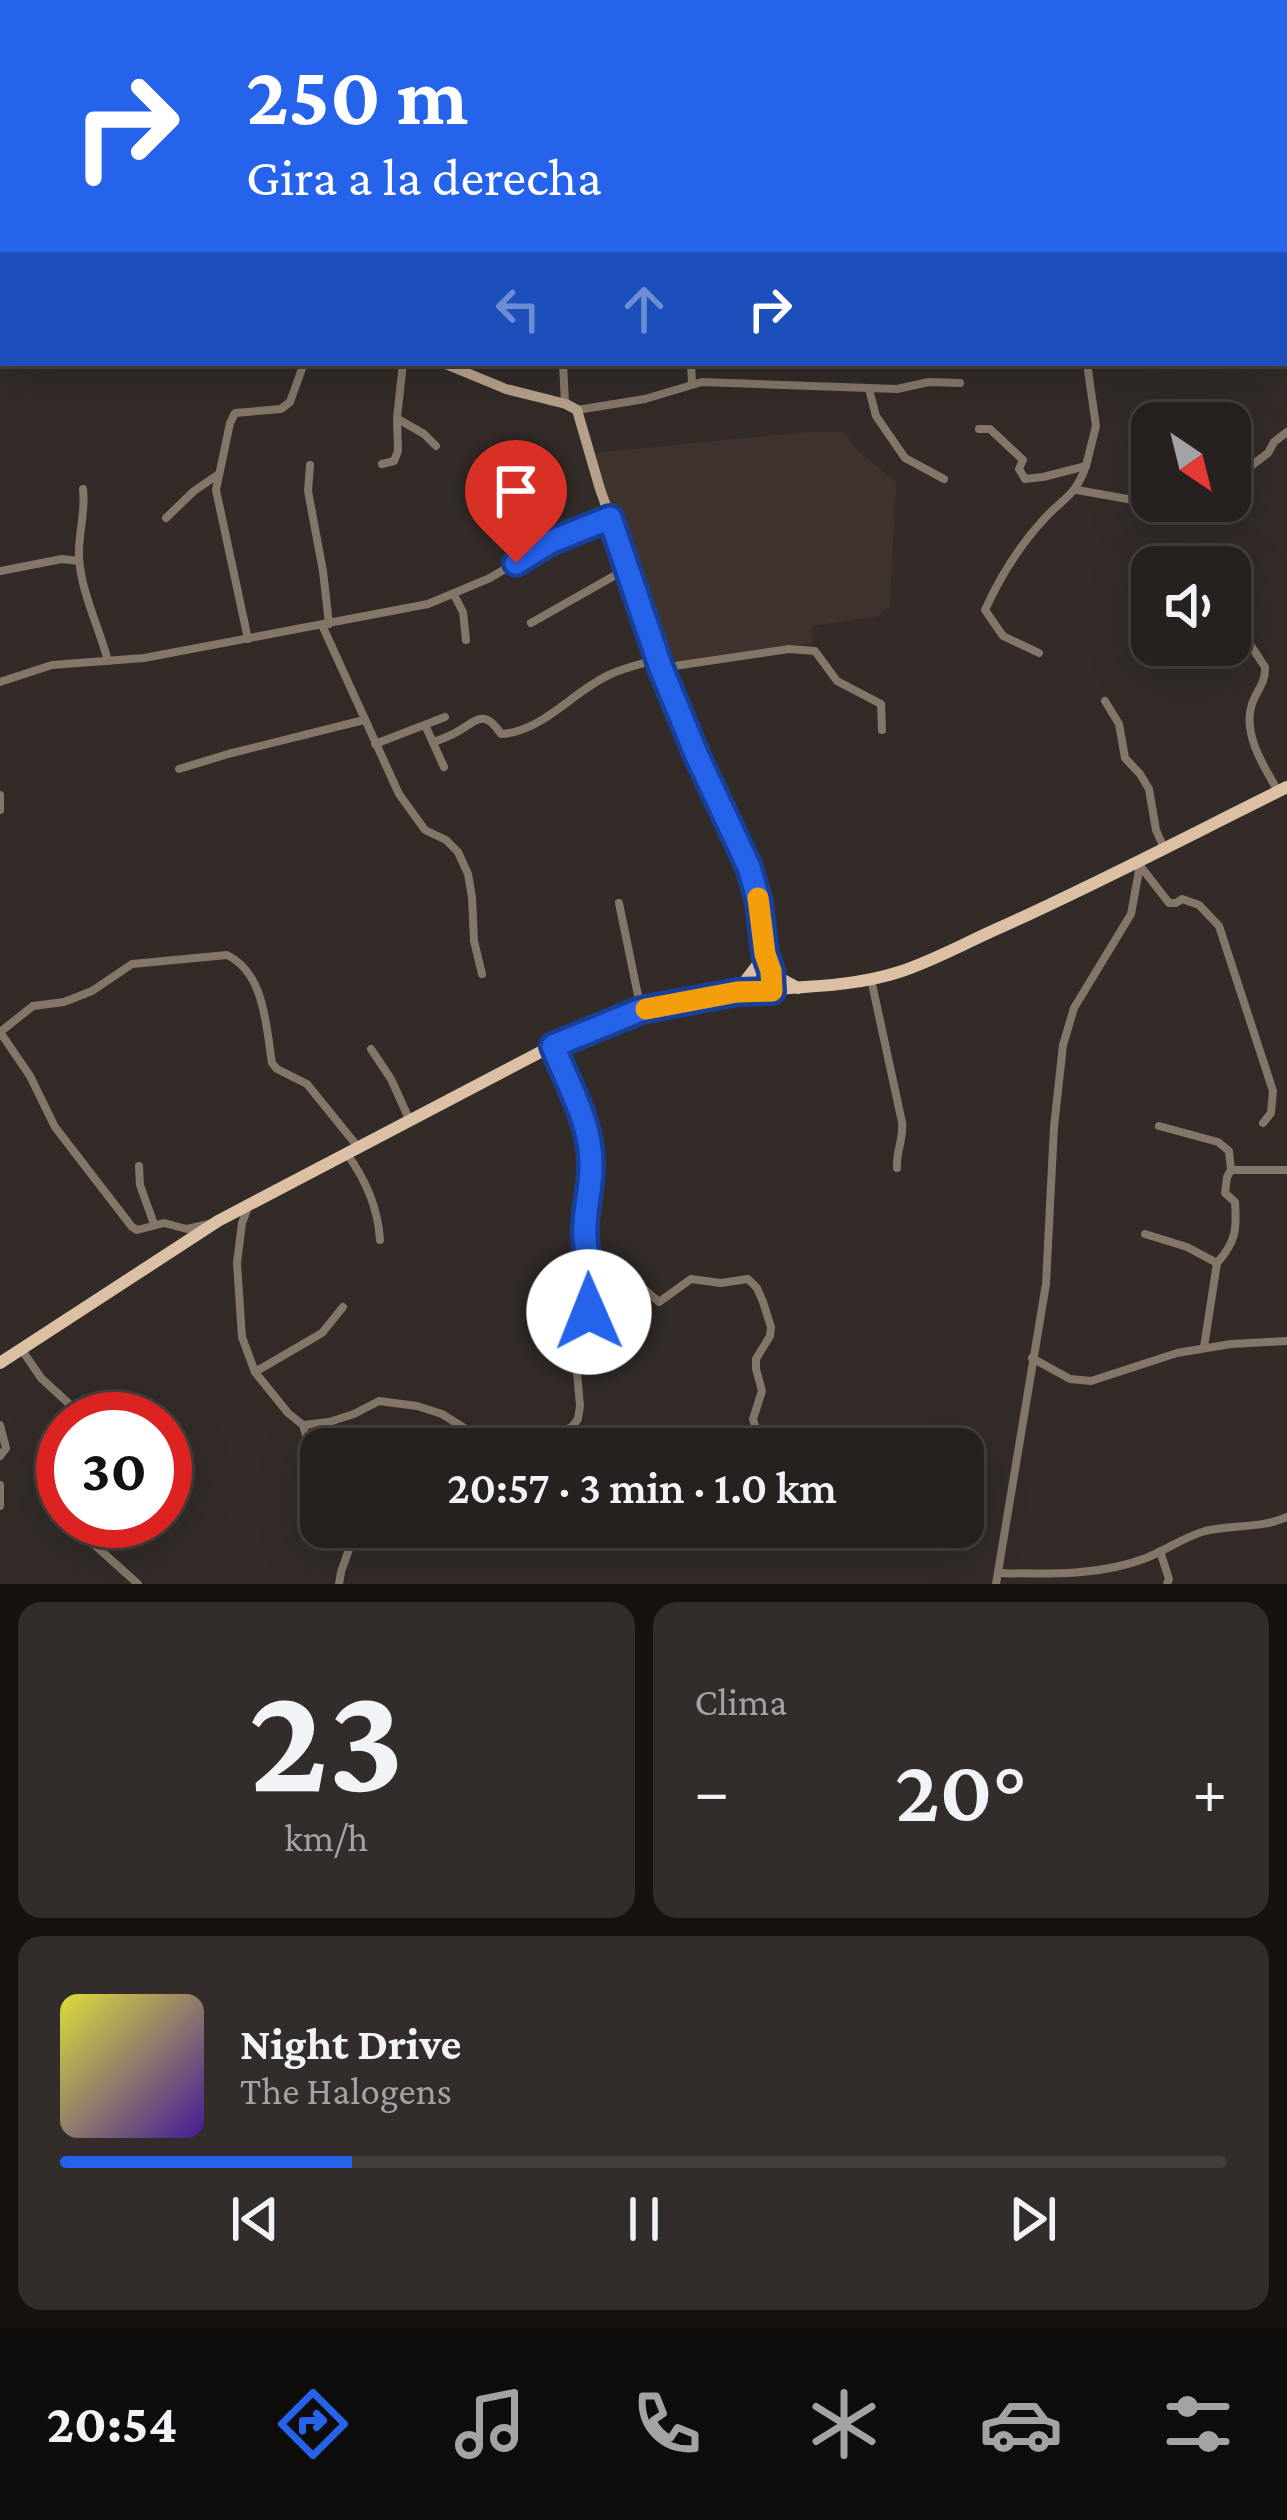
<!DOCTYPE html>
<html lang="es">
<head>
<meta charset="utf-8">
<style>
  :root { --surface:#26201e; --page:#322d2b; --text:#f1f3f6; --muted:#a4a3a4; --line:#423e3c; --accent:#2563eb }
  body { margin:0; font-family:"Crimson Pro",serif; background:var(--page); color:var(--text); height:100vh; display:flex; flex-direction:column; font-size:45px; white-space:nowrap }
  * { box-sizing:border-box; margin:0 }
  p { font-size:39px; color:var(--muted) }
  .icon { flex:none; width:66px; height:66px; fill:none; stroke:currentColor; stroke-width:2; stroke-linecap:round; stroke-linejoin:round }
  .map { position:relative; height:1584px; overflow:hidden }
  .side { display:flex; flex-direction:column; gap:18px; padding:18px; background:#151210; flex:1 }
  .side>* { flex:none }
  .banner { position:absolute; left:0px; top:0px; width:1287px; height:366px; box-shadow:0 12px 48px #0002,0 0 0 3px var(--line); background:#2563eb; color:#fff; overflow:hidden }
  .needle { width:78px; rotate:145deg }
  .controls { position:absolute; left:1131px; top:402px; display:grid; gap:24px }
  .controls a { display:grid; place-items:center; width:120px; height:120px; border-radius:24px; background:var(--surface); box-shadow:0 12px 48px #0002,0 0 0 3px var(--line); font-size:60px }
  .speed { position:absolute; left:36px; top:1392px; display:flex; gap:24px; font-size:60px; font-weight:700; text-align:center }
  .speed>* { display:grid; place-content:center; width:156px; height:156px; border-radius:50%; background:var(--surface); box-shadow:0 12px 48px #0002,0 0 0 3px var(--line); line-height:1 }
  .speed .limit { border:18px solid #d22; background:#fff; color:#111 }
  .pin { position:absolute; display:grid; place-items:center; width:102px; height:102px; color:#fff; margin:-123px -51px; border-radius:50% 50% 50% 0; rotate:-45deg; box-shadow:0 0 12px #0007 }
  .pin .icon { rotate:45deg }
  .me { position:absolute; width:132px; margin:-66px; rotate:359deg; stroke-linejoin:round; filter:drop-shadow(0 0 9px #0008) }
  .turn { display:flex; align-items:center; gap:42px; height:252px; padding:0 48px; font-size:54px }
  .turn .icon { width:156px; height:156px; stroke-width:2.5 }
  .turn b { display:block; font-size:84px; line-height:102px }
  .lanes { display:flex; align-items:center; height:114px; padding:0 48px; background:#0003; justify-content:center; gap:60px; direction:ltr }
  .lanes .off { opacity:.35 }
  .big { font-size:90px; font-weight:600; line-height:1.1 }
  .side .widget { flex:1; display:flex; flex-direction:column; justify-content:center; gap:18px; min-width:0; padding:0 42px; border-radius:24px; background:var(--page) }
  .side .dial { align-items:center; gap:0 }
  .dial b { font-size:156px; line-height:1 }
  .song { display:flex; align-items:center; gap:36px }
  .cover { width:144px; height:144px; border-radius:18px; background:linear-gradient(135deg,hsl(60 70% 55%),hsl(260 70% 35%)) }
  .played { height:12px; border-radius:6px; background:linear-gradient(90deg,var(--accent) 25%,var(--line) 25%) }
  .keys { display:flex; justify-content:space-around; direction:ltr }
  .heat { display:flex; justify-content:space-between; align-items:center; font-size:66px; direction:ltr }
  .side .tiles { flex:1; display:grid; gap:18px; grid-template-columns:1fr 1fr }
  .widget:last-child { grid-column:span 2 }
  .trip { position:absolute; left:300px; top:1428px; width:684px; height:120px; border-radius:24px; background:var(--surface); box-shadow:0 12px 48px #0002,0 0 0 3px var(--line); font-weight:600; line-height:120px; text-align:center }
  .menu { display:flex; height:192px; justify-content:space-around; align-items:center; background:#0f0d0c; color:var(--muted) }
  .menu .icon { width:84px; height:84px }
  .menu .current { color:var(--accent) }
  .menu b { font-size:54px; color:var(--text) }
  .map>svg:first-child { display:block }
  .built { fill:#40332d }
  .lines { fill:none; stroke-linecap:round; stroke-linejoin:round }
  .street { stroke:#847669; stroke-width:8 }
  .secondary { stroke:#b6a08a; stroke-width:10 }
  .primary { stroke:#dcc0a3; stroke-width:12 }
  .route-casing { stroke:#184099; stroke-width:30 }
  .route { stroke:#2563eb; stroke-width:21 }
  .slow { stroke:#f59e0b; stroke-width:21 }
</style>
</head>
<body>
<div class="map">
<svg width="1287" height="1584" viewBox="0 0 1287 1584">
  <rect width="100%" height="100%" fill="#322b28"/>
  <path class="built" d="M807,432H844L857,450L896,482L890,608L881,611L880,616L811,626L813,643L663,666L594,453Z"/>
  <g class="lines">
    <g class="street">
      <path d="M550,3L551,0"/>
      <path d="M715,3L717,0"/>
      <path d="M1131,3V0"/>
      <path d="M1207,3L1209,0"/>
      <path d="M1284,127L1287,124"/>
      <path d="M0,185L3,182"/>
      <path d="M0,199L3,196"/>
      <path d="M563,363L565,403"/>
      <path d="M691,363L692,383"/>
      <path d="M869,389L876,416L905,458L944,479"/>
      <path d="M577,410L645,399L702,382L897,389L929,382L960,383"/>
      <path d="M398,419L424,434L436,446"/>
      <path d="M979,429H990L1023,460L1019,469L1025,479L1043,477L1086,466L1096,426L1087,363"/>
      <path d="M382,464L394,461L398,451L397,418L403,363"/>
      <path d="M310,465L308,491L323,571L329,624"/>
      <path d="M1230,482L1268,453L1274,442L1287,432"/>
      <path d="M83,489C86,512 78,534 79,557C81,592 99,627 108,661"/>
      <path d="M1077,490L1167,506L1197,501"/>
      <path d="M166,518L194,491L219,474"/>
      <path d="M0,571L62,559L79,561"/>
      <path d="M454,595L463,612L466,640"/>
      <path d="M1230,614L1265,667C1266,682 1257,690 1252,704C1242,733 1264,767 1278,791"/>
      <path d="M531,623L628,568"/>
      <path d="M322,625L399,794L425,830L446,840L458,852L468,874L472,897L474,941L482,974"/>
      <path d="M248,639L216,490L230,423L235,413L281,409L290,402L304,363"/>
      <path d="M1039,653L1003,636L985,610C1000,577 1019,546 1044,519C1064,497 1075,497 1086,466"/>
      <path d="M661,668L789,649L815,651L837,681L881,704L882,730"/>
      <path d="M0,682L52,665L144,658L428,604L490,578L551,542L610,518"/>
      <path d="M1105,701L1119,724L1125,758L1140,774L1149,789L1156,830L1164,848"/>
      <path d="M425,725L444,767"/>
      <path d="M434,742C441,739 448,737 455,733C476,722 483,707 501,734C543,732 574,690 611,674C626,667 642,664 658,659"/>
      <path d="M375,744L445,717"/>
      <path d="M179,769L228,754L364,720"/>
      <path d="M0,795V810"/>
      <path d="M1141,867L1169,903H1176L1182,899L1199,905L1219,926L1273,1091L1271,1113L1263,1123"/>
      <path d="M619,903L641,1010"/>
      <path d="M871,979L902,1122C904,1138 896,1151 897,1168"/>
      <path d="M0,1032L33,1006L64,1002L92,991L132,964L227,955C265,973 266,1027 272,1063L277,1069L307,1084L358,1147"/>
      <path d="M0,1032L30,1076L55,1127L132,1227L137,1230L164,1223L187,1229L209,1224"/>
      <path d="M371,1049L391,1079L410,1121"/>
      <path d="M1159,1126L1218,1142L1229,1151L1231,1170"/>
      <path d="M347,1154C366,1180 378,1208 380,1240"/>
      <path d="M139,1166L140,1185L154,1224"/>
      <path d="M247,1210L242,1223L237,1263L242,1337L255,1372L288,1413L303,1425L321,1489"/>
      <path d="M1145,1234L1187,1247L1217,1263L1204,1347"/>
      <path d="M1217,1263C1236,1242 1237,1229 1235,1202L1225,1193L1227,1177L1231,1170H1287"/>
      <path d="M593,1300L637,1283L659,1302L691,1279L721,1283L748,1279L757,1288L763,1302L771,1327L770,1336L756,1359V1369L762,1391L753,1419L762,1448"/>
      <path d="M22,1350L41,1378L78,1412L81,1419"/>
      <path d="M1032,1358L1070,1379L1091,1381L1177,1353L1231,1344L1287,1341"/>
      <path d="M255,1372L322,1333L343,1307"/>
      <path d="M0,1425L6,1448L0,1456"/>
      <path d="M303,1425L329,1422L354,1414L379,1401L417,1406L442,1414L480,1438L491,1440L561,1431L572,1427L578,1419L580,1406L574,1339L593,1300V1280L584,1236L591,1164L589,1140L552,1046"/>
      <path d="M0,1485V1506"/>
      <path d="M82,1521L89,1540L138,1584"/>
      <path d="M1160,1551L1169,1579L1167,1584"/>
      <path d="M998,1573C1046,1574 1100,1576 1146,1558C1166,1550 1184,1537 1205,1531C1233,1524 1260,1529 1287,1517"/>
      <path d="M339,1584L341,1572L352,1541L343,1527"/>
      <path d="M996,1584L1046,1284L1054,1127L1063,1045L1074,1008L1131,914L1141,860"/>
    </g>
    <g class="secondary">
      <path d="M1165,0L1173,3"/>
      <path d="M1284,57L1287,58"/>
      <path d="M0,98L3,101"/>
      <path d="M443,363L506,389L566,404L577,410L600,489L640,601L661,668L713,793L749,867L759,902L765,954L771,971L772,991"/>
      <path d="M764,957L761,970L764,991"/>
    </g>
    <g class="primary">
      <path d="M768,958L781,979L798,988"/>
      <path d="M737,992L763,958"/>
      <path d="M0,1363L218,1221L552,1046C612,1019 671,1000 736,992C790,986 846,989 899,972C933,961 967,942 999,928C1097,884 1192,834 1287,787"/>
    </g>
  </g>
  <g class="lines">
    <defs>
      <path id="route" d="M516,563L550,542L610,518L661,668L697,756L749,867L759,902L765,954L771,971L772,991L737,992L641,1010L553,1046C567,1082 591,1123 591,1163C592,1188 583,1213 585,1238C587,1264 597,1285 589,1312"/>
    </defs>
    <use href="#route" class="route-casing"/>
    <use href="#route" class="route"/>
    <path class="slow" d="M646,1009L737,992L772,991L771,971L765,954L758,898"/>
  </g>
</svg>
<div class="controls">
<a><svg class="needle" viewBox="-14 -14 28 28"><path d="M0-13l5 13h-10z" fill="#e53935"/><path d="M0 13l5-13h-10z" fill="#a4a3a4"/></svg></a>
<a><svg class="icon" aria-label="sound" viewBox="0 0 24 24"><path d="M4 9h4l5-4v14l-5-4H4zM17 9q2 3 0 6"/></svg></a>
</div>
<div class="speed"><div class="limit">30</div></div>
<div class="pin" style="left:516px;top:563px;background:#d93025"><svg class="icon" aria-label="arrive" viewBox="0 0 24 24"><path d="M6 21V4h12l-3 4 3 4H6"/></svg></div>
<svg class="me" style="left:589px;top:1312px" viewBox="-20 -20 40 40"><circle r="19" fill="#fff"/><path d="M0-13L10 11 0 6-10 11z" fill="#2563eb"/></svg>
<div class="trip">20:57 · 3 min · 1.0 km</div>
<div class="banner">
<div class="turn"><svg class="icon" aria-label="right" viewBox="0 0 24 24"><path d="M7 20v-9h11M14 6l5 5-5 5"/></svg><div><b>250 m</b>Gira a la derecha</div></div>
<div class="lanes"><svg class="icon off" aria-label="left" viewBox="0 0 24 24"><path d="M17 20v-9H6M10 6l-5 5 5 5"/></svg><svg class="icon off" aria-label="ahead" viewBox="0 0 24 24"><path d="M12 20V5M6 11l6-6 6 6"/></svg><svg class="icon" aria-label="right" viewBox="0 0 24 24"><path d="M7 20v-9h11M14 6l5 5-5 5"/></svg></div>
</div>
</div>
<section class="side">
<div class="tiles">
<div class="widget dial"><b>23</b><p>km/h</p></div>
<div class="widget"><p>Clima</p>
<div class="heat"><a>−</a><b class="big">20°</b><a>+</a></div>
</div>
<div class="widget">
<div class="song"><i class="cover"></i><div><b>Night Drive</b><p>The Halogens</p></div></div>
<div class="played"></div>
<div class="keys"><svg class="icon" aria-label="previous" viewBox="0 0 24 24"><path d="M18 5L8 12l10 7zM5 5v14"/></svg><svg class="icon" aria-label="pause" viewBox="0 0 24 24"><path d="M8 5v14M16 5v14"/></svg><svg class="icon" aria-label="next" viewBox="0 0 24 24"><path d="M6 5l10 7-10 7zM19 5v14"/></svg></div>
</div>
</div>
</section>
<nav class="menu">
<b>20:54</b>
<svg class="icon current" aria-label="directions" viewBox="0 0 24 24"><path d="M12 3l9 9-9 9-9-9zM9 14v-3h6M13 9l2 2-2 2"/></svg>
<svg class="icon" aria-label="music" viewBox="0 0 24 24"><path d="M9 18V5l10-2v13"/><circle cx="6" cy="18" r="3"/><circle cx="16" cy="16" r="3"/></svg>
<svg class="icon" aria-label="phone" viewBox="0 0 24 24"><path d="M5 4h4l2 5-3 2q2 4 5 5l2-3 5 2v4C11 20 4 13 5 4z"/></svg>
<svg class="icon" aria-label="climate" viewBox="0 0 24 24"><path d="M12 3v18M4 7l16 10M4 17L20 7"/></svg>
<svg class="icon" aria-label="car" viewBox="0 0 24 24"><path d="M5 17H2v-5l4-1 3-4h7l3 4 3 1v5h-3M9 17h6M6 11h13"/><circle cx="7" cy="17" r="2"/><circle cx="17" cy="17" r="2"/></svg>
<svg class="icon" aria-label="filters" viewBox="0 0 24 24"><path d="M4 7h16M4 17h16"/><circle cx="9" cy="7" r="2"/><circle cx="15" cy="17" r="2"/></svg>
</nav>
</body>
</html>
